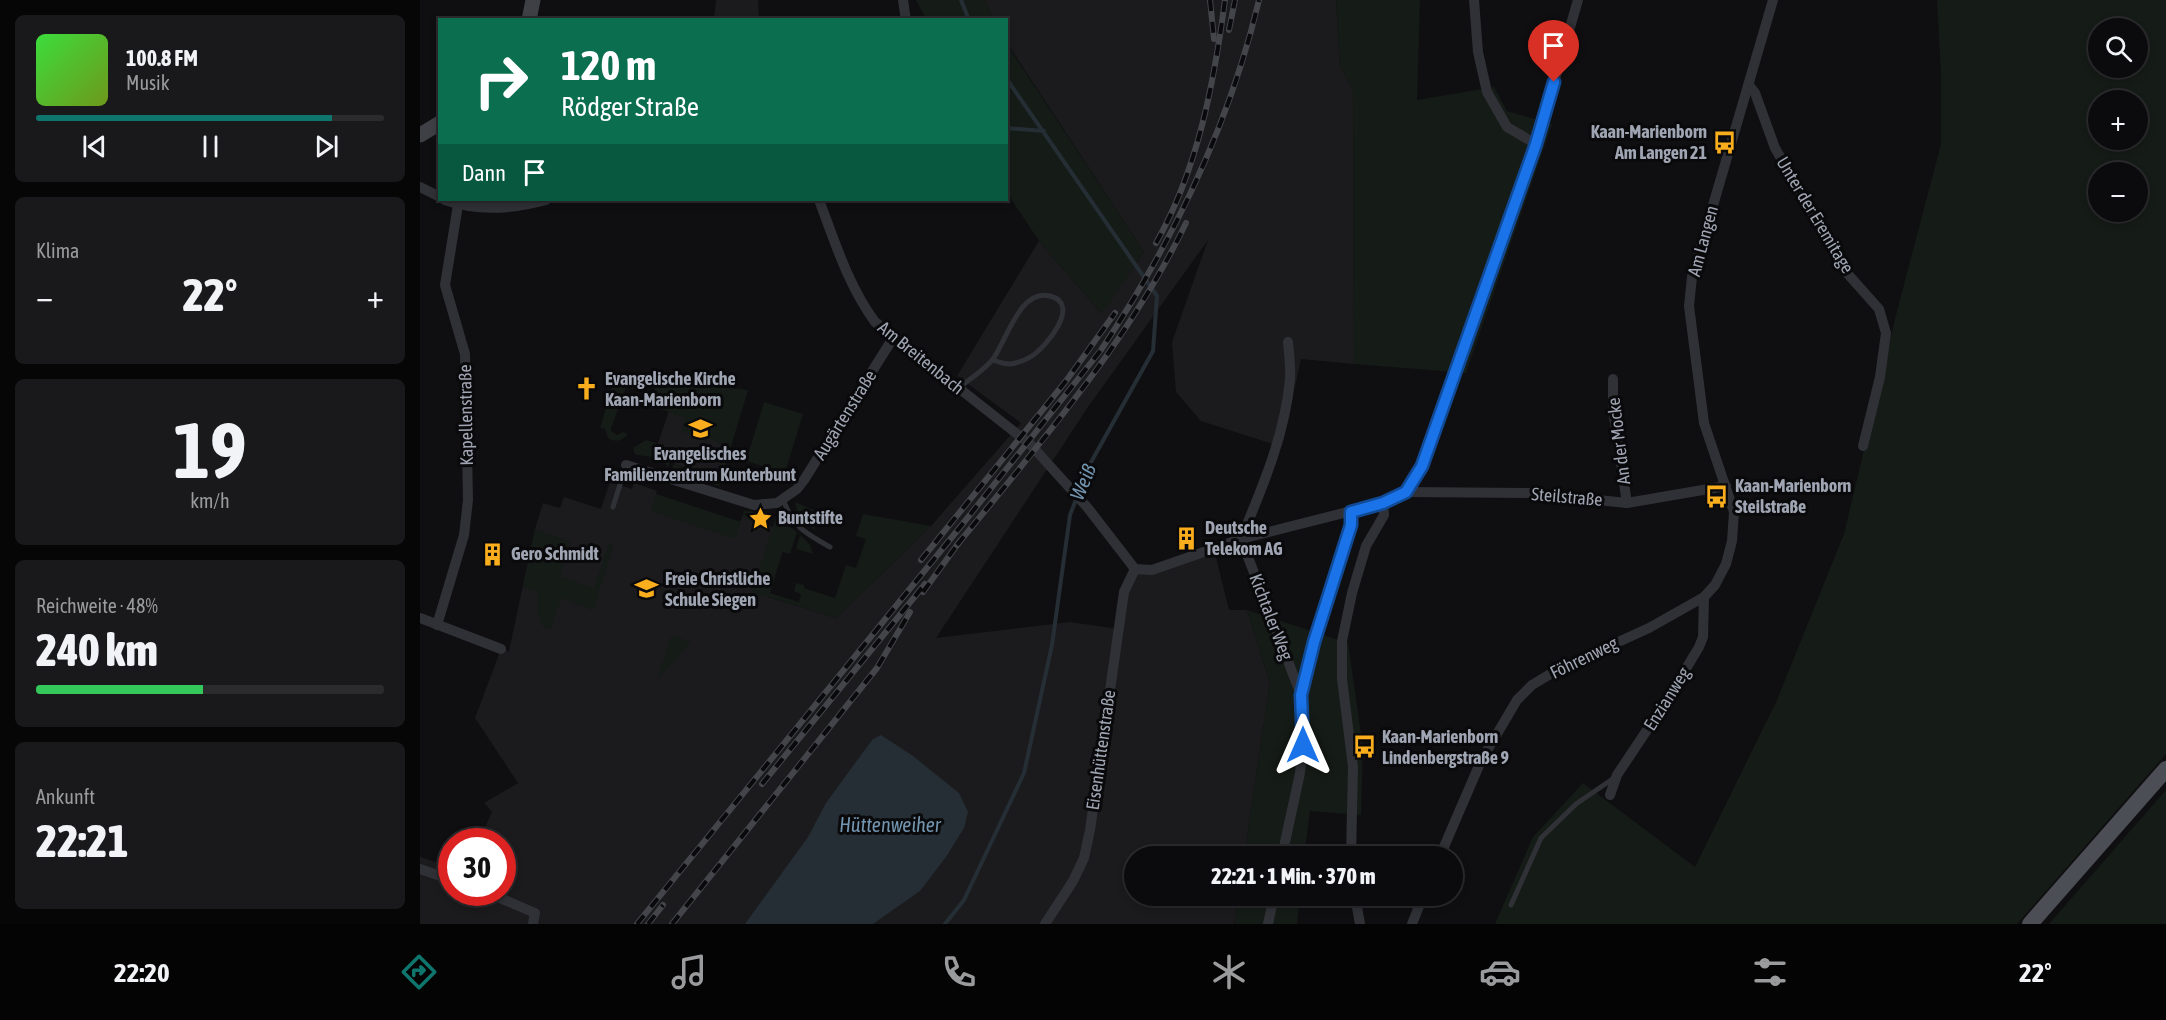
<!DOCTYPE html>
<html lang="de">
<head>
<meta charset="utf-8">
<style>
  :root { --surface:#0b0b0d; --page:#19191b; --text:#f1f3f6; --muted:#9a9b9d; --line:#2b2b2e; --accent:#0f766e }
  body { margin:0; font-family:"Asap Condensed",sans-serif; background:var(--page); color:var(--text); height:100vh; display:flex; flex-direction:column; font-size:22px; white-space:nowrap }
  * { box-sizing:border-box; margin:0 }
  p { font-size:20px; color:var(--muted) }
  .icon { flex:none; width:33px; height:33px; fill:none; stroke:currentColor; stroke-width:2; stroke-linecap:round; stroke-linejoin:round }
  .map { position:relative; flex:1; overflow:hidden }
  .side { display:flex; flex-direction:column; gap:15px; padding:15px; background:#060607; width:420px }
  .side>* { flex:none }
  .top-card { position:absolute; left:18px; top:18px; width:570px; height:183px; border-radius:0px; box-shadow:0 3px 9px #0003,0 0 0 2px var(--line); background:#0b6e4f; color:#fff; overflow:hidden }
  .buttons { position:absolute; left:1668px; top:18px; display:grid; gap:12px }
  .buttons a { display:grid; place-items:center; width:60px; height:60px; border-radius:50%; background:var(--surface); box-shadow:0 3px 9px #0003,0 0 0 2px var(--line); font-size:30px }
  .speed { position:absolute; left:18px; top:828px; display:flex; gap:12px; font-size:30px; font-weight:700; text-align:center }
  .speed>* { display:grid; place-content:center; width:78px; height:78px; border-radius:50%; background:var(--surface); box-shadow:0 3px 9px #0003,0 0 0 2px var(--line); line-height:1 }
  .speed .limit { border:9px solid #d22; background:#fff; color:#111 }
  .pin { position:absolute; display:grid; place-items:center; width:51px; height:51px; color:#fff; margin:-62px -26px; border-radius:50% 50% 50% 0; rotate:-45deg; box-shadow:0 0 6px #0007 }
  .pin .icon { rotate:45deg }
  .me { position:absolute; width:66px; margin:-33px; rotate:0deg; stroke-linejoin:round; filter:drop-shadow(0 0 4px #0008) }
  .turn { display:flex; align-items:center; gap:21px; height:126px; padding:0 24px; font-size:27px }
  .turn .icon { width:78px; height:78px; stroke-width:2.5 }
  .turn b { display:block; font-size:42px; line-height:51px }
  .then { display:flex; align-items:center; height:57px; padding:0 24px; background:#0003; gap:12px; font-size:22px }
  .big { font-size:45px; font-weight:800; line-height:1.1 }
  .side .tile { flex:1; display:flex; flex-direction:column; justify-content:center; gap:9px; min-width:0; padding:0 21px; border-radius:9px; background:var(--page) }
  .side .dial { align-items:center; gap:0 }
  .dial b { font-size:78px; line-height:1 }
  .song { display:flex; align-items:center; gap:18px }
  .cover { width:72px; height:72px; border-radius:9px; background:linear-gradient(135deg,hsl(120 70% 55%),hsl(80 70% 35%)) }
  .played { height:6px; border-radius:3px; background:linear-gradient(90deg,var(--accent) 85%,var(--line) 85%) }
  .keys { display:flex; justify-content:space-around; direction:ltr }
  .heat { display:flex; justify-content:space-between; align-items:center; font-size:33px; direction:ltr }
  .charge { height:9px; border-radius:4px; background:linear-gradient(90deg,#34c759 48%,var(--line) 0) }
  .trip { position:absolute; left:704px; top:846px; width:339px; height:60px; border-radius:30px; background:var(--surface); box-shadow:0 3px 9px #0003,0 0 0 2px var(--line); font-weight:800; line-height:60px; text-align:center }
  .menu { display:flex; height:96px; justify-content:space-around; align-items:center; background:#040405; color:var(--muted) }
  .menu .icon { width:42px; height:42px }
  .menu .selected { color:var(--accent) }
  .menu b { font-size:27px; color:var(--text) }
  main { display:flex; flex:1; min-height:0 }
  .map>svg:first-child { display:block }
  .built { fill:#1b1b1e }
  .green { fill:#151b16; fill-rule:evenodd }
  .water { fill:#252e34 }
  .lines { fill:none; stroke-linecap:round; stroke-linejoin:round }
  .stream { stroke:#252e34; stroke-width:4 }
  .lane { stroke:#303136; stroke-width:5 }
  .street { stroke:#303136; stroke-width:10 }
  .secondary { stroke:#3e4046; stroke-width:15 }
  .primary { stroke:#4c4e55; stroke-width:16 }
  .rail-casing { stroke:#43454b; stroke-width:6 }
  .rail { stroke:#0a0a0c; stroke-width:4; stroke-dasharray:11; stroke-linecap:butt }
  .route-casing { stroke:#114b97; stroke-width:15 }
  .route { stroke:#1a73e8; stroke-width:10 }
  .labels { text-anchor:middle; stroke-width:6; stroke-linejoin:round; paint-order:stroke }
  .poi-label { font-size:18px; font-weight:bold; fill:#9fa5b2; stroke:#0a0a0c; text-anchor:start }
  .street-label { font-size:18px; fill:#9fa5b2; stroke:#0a0a0c }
  .water-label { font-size:20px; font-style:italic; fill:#7395b0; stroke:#0a0a0c }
</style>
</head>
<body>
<main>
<section class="side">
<div class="tile">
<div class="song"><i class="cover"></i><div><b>100.8 FM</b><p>Musik</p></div></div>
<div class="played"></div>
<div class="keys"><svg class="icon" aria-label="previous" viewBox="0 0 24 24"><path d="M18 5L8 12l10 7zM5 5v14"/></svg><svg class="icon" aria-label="pause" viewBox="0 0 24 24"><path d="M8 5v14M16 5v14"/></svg><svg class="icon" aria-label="next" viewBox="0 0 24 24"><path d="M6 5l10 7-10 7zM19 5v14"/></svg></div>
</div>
<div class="tile"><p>Klima</p>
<div class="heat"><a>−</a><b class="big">22°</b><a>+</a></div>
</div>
<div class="tile dial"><b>19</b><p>km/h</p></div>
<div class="tile"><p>Reichweite · 48%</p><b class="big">240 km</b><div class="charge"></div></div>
<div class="tile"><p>Ankunft</p><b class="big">22:21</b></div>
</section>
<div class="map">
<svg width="1746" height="924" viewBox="0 0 1746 924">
  <rect width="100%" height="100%" fill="#0f0f11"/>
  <g class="built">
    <path d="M296,0H338L339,19H294Z"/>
    <path d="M565,0H916L920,66L933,90L934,364L881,359L862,447L781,421L756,392L752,342L788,240L668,407L516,638L650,622L698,629L715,569L794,549L809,610H827L850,683L824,856H714V896H818L814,924H0V857L31,867L32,892H82V842L59,841L72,812L64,803L98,783L55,718L81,649L89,651L115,529L123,503L140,508L144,497L181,509L190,482L212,489L214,483L237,491L236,494L320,522L322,517L369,532L348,597L416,618L511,526L601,423L537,376L619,241L681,313L724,252L587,43L586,20L573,19Z"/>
    <path d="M328,390L305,464L301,463L296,478L288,475L287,477L266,470V468L254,464L255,458L235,452L249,411Z"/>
  </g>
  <g class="green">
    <path d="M496,0H565L573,19H506Z"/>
    <path d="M916,0H1000L997,100L1074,87L1087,111L1132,124L1046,373L934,364L933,90L920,66Z"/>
    <path d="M1517,0H1746V754L1597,924H1075L1113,837L1163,783L1275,867L1357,700L1424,534L1477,311L1521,144V73ZM1678,28H1718V68H1678ZM1678,100H1718V140H1678ZM1678,172H1718V212H1678Z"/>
    <path d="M586,43L724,252L682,314L619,241L587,193Z"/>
    <path d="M194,381L255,382L328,390L299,486L251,470L254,464L286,477L287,475L296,478L301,463L298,462L304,445L278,433L277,435L261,432L265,418L236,407L239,395L234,393L235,388L224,385L214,389L206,387L191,428V431L197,435L203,432L208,434C202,441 196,443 188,438L185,429L180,428Z"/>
    <path d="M344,402L383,414L365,473L326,461Z"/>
    <path d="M226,440L238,444L236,452L251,457L248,467L241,458C232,456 223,457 215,454L213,448Z"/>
    <path d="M236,494L321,522L315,539L230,511Z"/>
    <path d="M375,502L400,513L394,530L379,518Z"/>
    <path d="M324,511L345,513L347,525L322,517Z"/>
    <path d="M358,511L366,524L377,532L370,554L362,552L350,593L379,602L381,594L374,591L376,583L384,585V588L415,598L426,565L436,568L446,539L436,536L443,514L511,526L416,618L332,592Z"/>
    <path d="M115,529L151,542L140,577L174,588L189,543L194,545L173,610L141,598L131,630L124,628C117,617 117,604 119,592L103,587Z"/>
    <path d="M380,535L390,545L393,554L376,549Z"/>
    <path d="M827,610L928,643L943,747L941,815L890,811L884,856H824L850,683Z"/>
    <path d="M252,635L271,642L237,680Z"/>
    <path d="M1746,790V924H1629Z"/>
    <path d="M818,896H880L877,924H814Z"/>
  </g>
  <path class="water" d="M461,735L493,756L539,793L548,812L544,828L526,857L500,891L453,924H325L388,837L406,803L438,759L453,739Z"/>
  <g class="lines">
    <g class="stream">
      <path d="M541,0L549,20"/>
      <path d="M586,128L624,131"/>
      <path d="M525,924L544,900L604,773L632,645L650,515L670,464L733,351L737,296L586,78"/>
    </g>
    <g class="lane">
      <path d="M538,389C549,379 565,370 573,359C587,340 600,288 630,296C662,304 626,347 612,356C606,360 597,363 590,364C585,364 578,362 573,360"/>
      <path d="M363,499C373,527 385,533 410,547"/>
      <path d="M193,507L206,465"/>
      <path d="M1091,905L1121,838L1156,804L1194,778"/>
    </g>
    <g class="street">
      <path d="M483,0L486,20"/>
      <path d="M1054,0L1058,52L1067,92L1087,127L1116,144"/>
      <path d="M1329,85L1335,93L1355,148L1426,272L1459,309L1466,333L1460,377L1443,446"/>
      <path d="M0,187L20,197"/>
      <path d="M25,200C59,212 93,209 126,200"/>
      <path d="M399,200C415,242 428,285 455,322L611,445L667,507L715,569L732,570L821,539L963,503L986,492L1002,466L1116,144L1158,0"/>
      <path d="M1193,379V410L1207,503"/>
      <path d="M206,465L334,505L357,503L377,489L384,480L473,338"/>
      <path d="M986,492L1109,493L1207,503L1306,486"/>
      <path d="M821,539L881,695L883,745L880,773L862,856"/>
      <path d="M821,539C842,488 865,435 870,379C871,367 869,354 868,342"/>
      <path d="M0,618L81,649"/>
      <path d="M17,625L44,535L48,500L45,354L25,285L38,205"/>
      <path d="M881,695L894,642L931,525V512"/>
      <path d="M1190,795L1197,775L1249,697L1279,647L1283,637L1284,597"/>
      <path d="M931,856L933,767L922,679V641L932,593L946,546L964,515L963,503"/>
      <path d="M1020,856L1061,761L1097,700L1112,685L1137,670L1229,628L1284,597L1295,585L1306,564L1312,541L1314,512L1284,423L1269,306L1272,277L1282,243L1353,0"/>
      <path d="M0,869L32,880"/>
      <path d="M66,892L115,913L113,924"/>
      <path d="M935,896L940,924"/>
      <path d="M625,924L653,881L664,858L670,830L704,592L715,569"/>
      <path d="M848,924L854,896"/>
      <path d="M992,924L1003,896"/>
    </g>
    <g class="secondary">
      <path d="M109,20L113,0"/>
      <path d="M0,135L20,123"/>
    </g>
    <path class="primary" d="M1610,924L1746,769"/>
    <defs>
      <g id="rail">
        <path d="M790,0L794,39"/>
        <path d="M809,30L815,0"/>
        <path d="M736,243C778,169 794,83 805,0"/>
        <path d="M537,545C620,443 708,343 766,223"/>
        <path d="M501,560L646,381L695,313"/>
        <path d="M503,592L540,541"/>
        <path d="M342,784L505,584"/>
        <path d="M217,924L541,526L681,350C753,242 809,126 839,0"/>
        <path d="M228,924L243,905"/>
        <path d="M252,924L457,668L490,612"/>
      </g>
    </defs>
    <use href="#rail" class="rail-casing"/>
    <use href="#rail" class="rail"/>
  </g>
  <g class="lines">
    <defs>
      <path id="route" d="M883,745L881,695L894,642L931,525V512L963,503L986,492L1002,466L1116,144L1134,82"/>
    </defs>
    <use href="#route" class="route-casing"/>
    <use href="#route" class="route"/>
  </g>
  <defs>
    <symbol id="bus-bare" viewBox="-9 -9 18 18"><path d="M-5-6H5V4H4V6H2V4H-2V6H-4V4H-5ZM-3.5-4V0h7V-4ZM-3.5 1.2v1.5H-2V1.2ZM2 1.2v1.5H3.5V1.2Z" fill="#fbae1d" stroke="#0a0a0c" stroke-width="2.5" paint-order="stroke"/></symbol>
    <symbol id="church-bare" viewBox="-9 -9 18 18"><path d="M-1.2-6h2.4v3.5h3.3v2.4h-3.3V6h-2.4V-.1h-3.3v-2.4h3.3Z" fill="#fbae1d" stroke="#0a0a0c" stroke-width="2.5" paint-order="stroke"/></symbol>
    <symbol id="school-bare" viewBox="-9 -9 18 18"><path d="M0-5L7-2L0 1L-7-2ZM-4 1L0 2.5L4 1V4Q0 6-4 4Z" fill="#fbae1d" stroke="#0a0a0c" stroke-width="2.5" paint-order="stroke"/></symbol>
    <symbol id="sight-bare" viewBox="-9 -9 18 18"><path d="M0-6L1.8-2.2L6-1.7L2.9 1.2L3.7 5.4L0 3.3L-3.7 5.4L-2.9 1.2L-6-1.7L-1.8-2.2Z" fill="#fbae1d" stroke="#0a0a0c" stroke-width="2.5" paint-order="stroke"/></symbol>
    <symbol id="building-bare" viewBox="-9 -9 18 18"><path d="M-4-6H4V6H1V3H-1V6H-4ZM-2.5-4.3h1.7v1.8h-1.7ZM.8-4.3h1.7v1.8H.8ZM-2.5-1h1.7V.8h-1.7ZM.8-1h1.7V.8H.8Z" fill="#fbae1d" stroke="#0a0a0c" stroke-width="2.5" paint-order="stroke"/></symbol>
  </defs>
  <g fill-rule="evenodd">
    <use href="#bus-bare" x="1288" y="126" width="33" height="33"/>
    <use href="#church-bare" x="150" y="372" width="33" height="33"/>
    <use href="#school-bare" x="264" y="412" width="33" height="33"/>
    <use href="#bus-bare" x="1280" y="480" width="33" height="33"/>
    <use href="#sight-bare" x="324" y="502" width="33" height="33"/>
    <use href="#building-bare" x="750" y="522" width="33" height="33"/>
    <use href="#building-bare" x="56" y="538" width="33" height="33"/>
    <use href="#school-bare" x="210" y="572" width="33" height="33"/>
    <use href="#bus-bare" x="928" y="730" width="33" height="33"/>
  </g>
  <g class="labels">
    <g class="poi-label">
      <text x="1287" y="138" text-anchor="end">Kaan-Marienborn<tspan x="1287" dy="21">Am Langen 21</tspan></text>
      <text x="185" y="385">Evangelische Kirche<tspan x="185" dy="21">Kaan-Marienborn</tspan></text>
      <text x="280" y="460" text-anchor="middle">Evangelisches<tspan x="280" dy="21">Familienzentrum Kunterbunt</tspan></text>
      <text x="1315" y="492">Kaan-Marienborn<tspan x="1315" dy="21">Steilstraße</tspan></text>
      <text x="358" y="524">Buntstifte</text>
      <text x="785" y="534">Deutsche<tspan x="785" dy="21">Telekom AG</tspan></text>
      <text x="91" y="560">Gero Schmidt</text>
      <text x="245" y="585">Freie Christliche<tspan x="245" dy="21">Schule Siegen</tspan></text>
      <text x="962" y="743">Kaan-Marienborn<tspan x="962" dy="21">Lindenbergstraße 9</tspan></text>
    </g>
    <g class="street-label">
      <text transform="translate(1395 215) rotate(59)" y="6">Unter der Eremitage</text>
      <text transform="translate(1283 241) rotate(-75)" y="6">Am Langen</text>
      <text transform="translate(501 358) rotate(39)" y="6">Am Breitenbach</text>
      <text transform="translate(46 415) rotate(-91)" y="6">Kapellenstraße</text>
      <text transform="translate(425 415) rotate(-58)" y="6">Augärtenstraße</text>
      <text transform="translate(1199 441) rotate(-97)" y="6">An der Mocke</text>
      <text transform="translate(1147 497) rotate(5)" y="6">Steilstraße</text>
      <text transform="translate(851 617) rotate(69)" y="6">Kichtaler Weg</text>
      <text transform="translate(1164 658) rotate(-26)" y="6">Föhrenweg</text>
      <text transform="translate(1247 699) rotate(-58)" y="6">Enzianweg</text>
      <text transform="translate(681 750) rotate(-82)" y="6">Eisenhüttenstraße</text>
    </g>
    <g class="water-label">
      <text transform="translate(663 482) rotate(-67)" y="7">Weiß</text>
      <text x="470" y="832">Hüttenweiher</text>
    </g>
  </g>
</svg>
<div class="buttons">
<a><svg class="icon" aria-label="search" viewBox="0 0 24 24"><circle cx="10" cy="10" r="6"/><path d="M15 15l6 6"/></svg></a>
<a>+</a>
<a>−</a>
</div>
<div class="speed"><div class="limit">30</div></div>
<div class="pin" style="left:1134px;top:82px;background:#d93025"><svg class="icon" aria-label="arrive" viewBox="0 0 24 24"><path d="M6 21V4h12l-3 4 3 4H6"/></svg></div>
<svg class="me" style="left:883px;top:745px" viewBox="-20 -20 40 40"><path d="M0-17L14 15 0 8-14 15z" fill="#1a73e8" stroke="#fff" stroke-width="4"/></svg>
<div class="trip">22:21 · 1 Min. · 370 m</div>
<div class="top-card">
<div class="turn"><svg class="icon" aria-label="right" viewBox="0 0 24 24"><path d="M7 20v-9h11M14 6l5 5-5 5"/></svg><div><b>120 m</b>Rödger Straße</div></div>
<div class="then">Dann<svg class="icon" aria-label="arrive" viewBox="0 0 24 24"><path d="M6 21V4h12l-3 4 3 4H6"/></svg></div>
</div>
</div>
</main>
<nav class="menu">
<b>22:20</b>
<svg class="icon selected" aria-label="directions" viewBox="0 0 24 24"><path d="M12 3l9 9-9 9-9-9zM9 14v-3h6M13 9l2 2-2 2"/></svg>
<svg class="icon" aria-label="music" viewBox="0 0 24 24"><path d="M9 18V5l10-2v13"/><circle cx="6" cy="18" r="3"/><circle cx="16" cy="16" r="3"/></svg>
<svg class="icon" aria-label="phone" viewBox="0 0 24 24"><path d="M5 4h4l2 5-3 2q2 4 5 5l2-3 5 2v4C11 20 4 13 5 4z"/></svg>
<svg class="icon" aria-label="climate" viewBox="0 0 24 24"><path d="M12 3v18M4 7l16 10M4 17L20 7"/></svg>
<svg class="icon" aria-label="car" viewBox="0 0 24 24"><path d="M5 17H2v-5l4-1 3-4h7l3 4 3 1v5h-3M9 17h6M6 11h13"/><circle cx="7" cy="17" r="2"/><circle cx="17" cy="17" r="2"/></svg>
<svg class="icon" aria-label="filters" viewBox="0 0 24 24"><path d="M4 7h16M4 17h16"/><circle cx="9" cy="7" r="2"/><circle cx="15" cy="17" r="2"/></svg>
<b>22°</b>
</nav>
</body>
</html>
